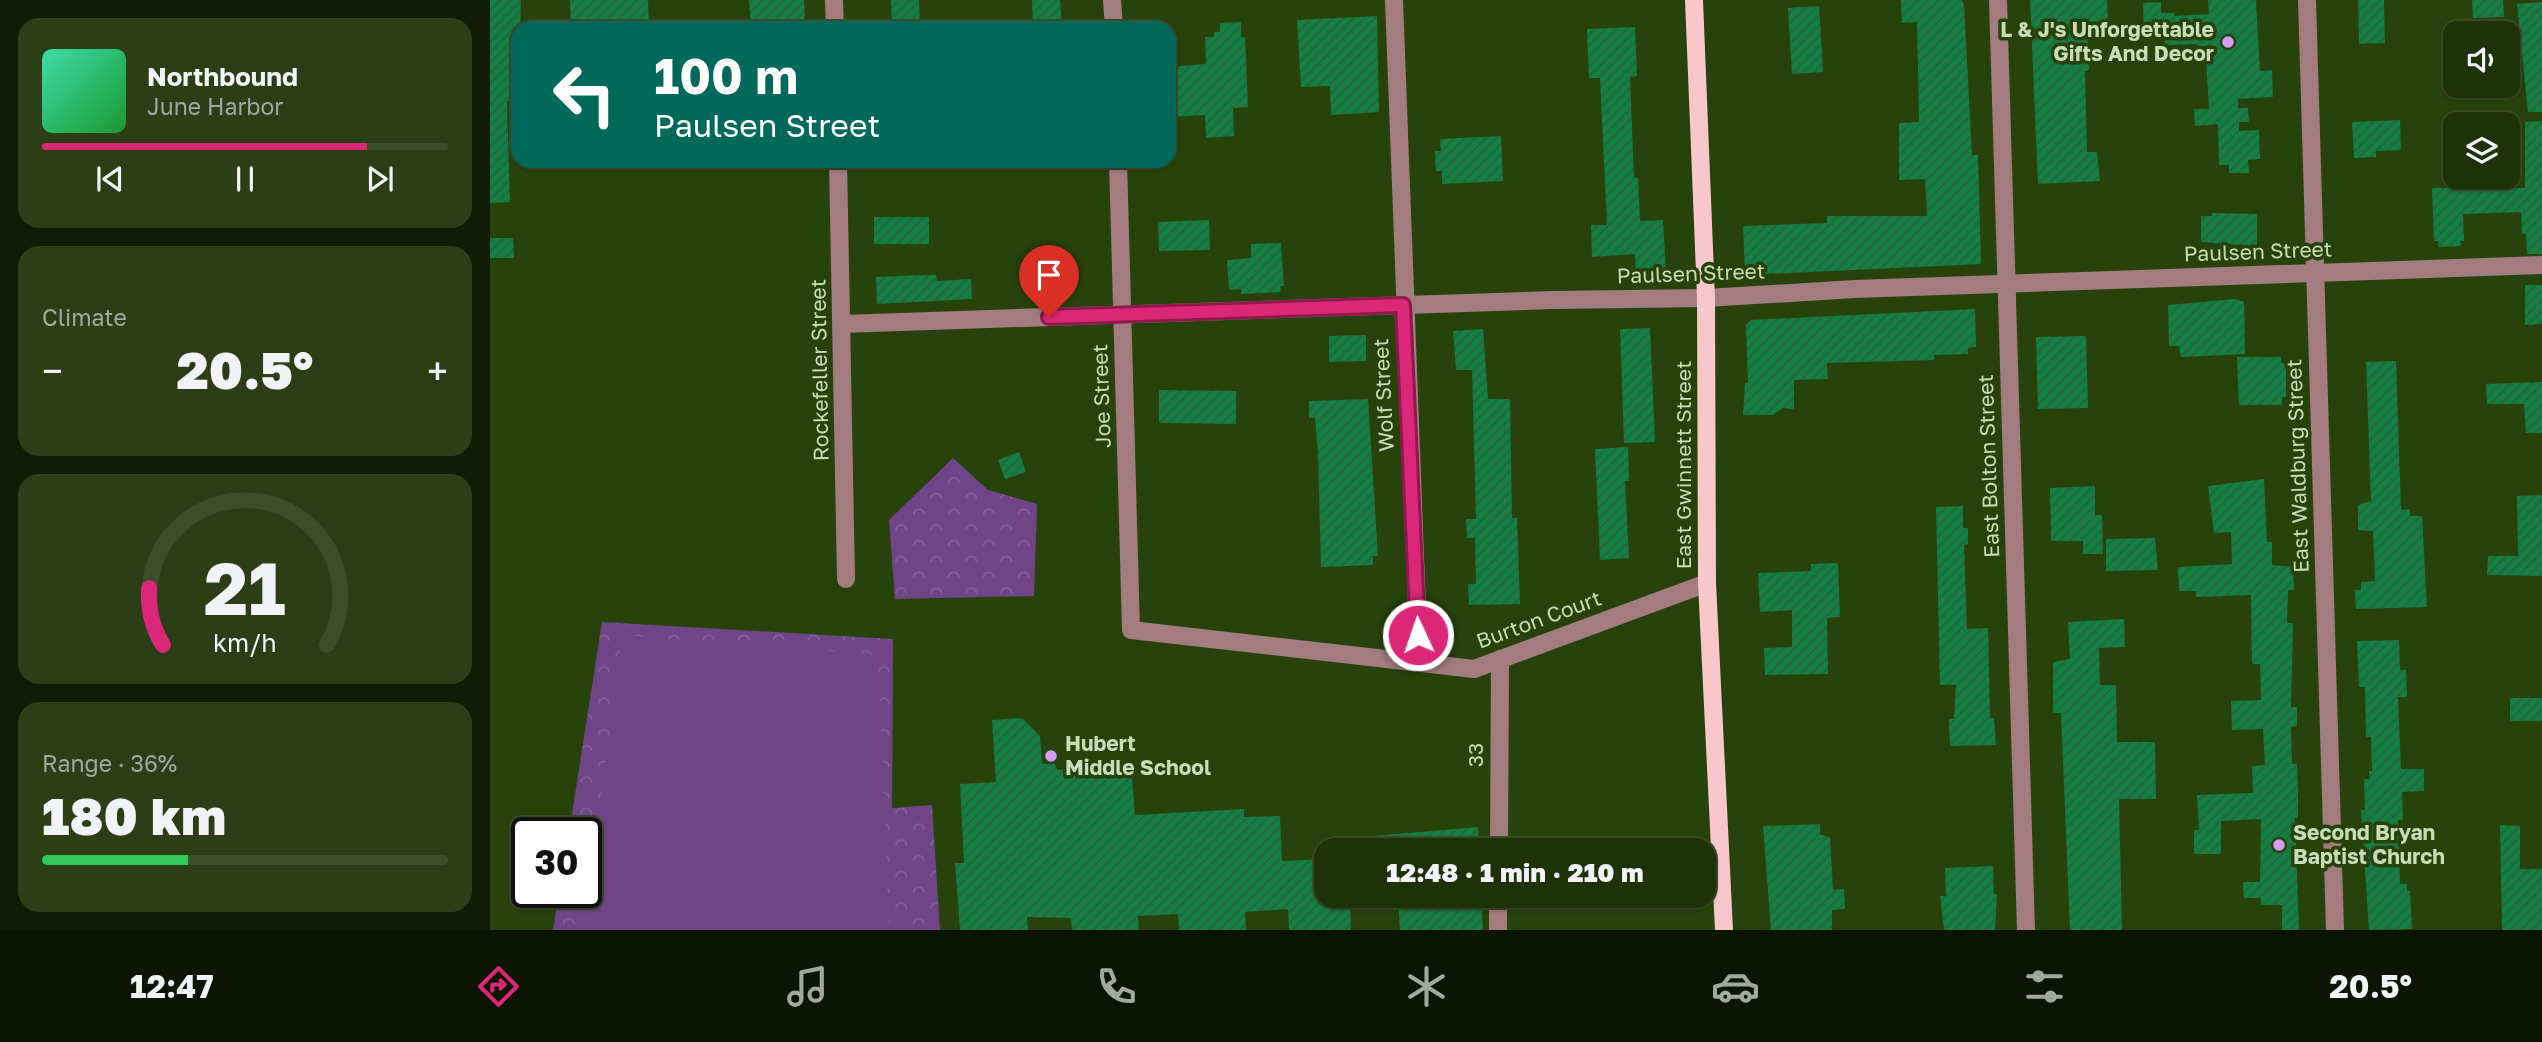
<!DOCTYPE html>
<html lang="en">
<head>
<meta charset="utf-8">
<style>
  :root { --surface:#1e3208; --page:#2b3e16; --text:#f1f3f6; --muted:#a1aa9c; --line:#3c4d29; --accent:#db2777 }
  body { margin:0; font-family:"Golos Text",sans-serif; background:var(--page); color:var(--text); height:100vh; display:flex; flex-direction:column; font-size:26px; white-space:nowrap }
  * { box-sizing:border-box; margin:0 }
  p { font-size:23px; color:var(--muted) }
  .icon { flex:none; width:38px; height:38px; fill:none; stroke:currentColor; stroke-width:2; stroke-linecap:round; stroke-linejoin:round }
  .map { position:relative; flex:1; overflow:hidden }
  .details { display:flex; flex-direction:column; gap:18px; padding:18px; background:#101c04; width:490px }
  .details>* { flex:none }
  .banner { position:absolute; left:21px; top:21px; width:665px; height:147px; border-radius:21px; box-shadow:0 2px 5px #0004,0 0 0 2px var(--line); background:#00695c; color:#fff; overflow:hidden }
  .buttons { position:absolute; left:1953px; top:21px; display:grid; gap:14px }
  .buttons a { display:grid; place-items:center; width:77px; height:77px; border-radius:14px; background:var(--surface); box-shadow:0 2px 5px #0004,0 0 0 2px var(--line); font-size:35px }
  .speed { position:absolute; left:21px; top:817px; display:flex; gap:14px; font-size:35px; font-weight:700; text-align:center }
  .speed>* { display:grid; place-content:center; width:91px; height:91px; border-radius:50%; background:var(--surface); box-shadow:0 2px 5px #0004,0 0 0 2px var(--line); line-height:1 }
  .speed .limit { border:4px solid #111; border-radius:10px; background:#fff; color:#111 }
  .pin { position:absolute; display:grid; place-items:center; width:60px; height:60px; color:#fff; margin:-72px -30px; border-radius:50% 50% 50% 0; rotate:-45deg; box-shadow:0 0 7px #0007 }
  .pin .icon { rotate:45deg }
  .me { position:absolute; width:77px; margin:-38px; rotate:357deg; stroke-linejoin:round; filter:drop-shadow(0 0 5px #0008) }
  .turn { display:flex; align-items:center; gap:24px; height:147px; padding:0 28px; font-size:32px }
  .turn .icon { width:91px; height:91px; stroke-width:2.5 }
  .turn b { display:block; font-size:49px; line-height:60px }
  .big { font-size:52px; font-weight:800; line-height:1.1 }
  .details .tile { flex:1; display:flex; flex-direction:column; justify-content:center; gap:10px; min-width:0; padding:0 24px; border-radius:21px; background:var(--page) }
  .details .dial { align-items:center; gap:0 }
  .dial svg { height:182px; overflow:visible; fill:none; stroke:var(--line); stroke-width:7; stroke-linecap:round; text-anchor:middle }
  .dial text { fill:var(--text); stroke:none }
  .song { display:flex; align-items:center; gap:21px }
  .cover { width:84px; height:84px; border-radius:10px; background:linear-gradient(135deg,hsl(160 70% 55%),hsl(130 70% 35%)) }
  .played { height:7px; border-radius:4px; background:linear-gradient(90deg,var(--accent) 80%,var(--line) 80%) }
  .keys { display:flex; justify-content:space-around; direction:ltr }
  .heat { display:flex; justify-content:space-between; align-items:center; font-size:38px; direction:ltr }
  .charge { height:10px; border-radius:5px; background:linear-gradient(90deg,#34c759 36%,var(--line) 0) }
  .trip { position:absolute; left:824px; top:838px; width:402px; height:70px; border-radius:21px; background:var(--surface); box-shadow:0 2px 5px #0004,0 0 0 2px var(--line); font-weight:800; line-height:70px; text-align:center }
  .dock { display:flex; height:112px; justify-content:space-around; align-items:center; background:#0c1403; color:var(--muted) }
  .dock .icon { width:49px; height:49px }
  .dock .current { color:var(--accent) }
  .dock b { font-size:32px; color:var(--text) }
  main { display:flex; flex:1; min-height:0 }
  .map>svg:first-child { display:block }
  .park { fill:url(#park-crowns) }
  .pitch { fill:#6f4587 }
  .building { fill:url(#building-hatch) }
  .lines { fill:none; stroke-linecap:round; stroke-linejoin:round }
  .minor { stroke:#a37c80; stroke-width:18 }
  .major { stroke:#f7c7cc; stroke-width:18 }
  .route-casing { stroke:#8e194d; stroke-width:18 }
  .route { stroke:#db2777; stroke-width:12 }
  .poi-dot { fill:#d69bfa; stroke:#28420b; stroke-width:2.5 }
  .labels { text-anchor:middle; stroke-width:7; stroke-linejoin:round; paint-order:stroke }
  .poi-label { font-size:21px; font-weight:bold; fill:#c8dcb8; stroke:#28420b; text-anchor:start }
  .street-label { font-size:21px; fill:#c8dcb8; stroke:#28420b }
</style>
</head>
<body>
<main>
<section class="details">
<div class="tile">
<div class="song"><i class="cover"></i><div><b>Northbound</b><p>June Harbor</p></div></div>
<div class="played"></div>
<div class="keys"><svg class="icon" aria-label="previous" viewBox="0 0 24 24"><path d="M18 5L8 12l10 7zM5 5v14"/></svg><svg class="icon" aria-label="pause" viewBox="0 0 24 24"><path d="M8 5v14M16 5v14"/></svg><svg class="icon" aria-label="next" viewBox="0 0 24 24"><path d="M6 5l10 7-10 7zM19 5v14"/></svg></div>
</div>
<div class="tile"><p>Climate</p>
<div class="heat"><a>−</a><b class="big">20.5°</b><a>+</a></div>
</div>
<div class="tile dial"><svg viewBox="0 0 100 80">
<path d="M14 69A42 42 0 1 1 86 69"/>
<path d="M14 69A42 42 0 0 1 8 44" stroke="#db2777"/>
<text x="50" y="56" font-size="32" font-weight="700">21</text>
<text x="50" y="72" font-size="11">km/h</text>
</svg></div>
<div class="tile"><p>Range · 36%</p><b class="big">180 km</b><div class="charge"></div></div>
</section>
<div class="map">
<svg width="2052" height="930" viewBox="0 0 2052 930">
  <defs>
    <pattern id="park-crowns" width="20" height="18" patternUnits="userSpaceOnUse" patternTransform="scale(1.75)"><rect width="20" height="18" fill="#6f4587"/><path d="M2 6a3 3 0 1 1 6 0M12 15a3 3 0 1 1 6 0" fill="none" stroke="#825f96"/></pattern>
    <pattern id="building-hatch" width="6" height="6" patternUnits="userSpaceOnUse" patternTransform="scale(1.75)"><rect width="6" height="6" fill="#147f42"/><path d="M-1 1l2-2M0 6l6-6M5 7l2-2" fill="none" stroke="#26643d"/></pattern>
  </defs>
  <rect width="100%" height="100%" fill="#28420b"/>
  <g class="park">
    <path d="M463,458L498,490L547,504L544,596L405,599L399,520Z"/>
    <path d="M112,622L403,639L402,808L442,805L450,930H63L69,893L96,892V833H79Z"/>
  </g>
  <path class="pitch" d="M132,635L388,655L399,930H94Z"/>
  <g class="building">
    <path d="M0,0H31L28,100L17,101L20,202L0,203Z"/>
    <path d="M80,0H158L159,28H81Z"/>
    <path d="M259,0H314L315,28H261Z"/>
    <path d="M401,0H429L430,28H402Z"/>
    <path d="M542,0H570L572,28H543Z"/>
    <path d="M1411,0H1472L1474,5L1482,155H1488L1491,264L1255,275L1253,226L1337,223V216H1437L1435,179L1409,180V123L1429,122L1427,22L1412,23Z"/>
    <path d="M1540,0H1617L1619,37L1598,38L1599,70L1595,71L1597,152H1607L1610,181L1548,184Z"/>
    <path d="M1718,0H1766L1770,71L1782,70L1783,97L1748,99V108H1758L1759,122H1749V131L1769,130L1770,159L1758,160L1759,173H1739V165H1729L1728,124L1705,126L1704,109H1719L1716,60H1708L1707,44L1675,45V32L1654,34L1653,3L1671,2V13H1684V16L1719,14Z"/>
    <path d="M1868,0H1894L1895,43L1869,44Z"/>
    <path d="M1982,0H2013L2014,17L1983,18Z"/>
    <path d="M2052,2V112H2038L2027,4Z"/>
    <path d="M1329,6L1333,72L1302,74L1298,8Z"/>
    <path d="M887,16L889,112L841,115L840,86L811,87L807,20Z"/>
    <path d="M751,22V37H755L758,107L743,108L744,136L716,138L715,115L679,117V67L716,64L715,37H724V32H730V23Z"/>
    <path d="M1145,27L1147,76L1140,77L1144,178H1148L1150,221L1173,220L1176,272L1172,277H1146L1145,254L1102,257L1101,225H1117L1110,78H1099L1097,29Z"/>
    <path d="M1910,120L1911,150L1886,151V157L1864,158L1862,122Z"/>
    <path d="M2052,121V254H2037L2036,234H2032L2031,212L1973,214L1974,241H1970L1971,246L1948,247V241H1944L1942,188H2035V122Z"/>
    <path d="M1011,136L1013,181L952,184V171H946L945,151H951L950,139Z"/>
    <path d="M1722,213L1767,214V246L1711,242V216H1722Z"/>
    <rect x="384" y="217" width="55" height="27"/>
    <path d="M719,220L720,250L669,251L668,222Z"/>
    <path d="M0,238H23L24,258H0Z"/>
    <path d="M791,243L794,286H790L791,292L751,294V289L739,290L737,260L761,258V244Z"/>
    <path d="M437,275H446L447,281L481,279L482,299L387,304L386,277Z"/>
    <path d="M2035,285H2052V324L2035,325Z"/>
    <path d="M1745,299L1754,302L1755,354L1691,357L1689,346H1679L1678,305Z"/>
    <path d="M1485,309L1486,347L1478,348V354L1444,355V360L1337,363L1338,379L1304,380V409L1293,408L1283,415H1253L1255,383H1258L1256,325L1261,320Z"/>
    <path d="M1160,328L1165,442L1134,443L1130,329Z"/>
    <path d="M993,329L998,399H1020L1022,518H1027L1030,604L979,605L978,584H986L985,538H977L976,519H986L982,370H966L963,331Z"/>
    <path d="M876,335V361L839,362V336Z"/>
    <path d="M1596,336L1598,408L1548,409L1546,337Z"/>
    <path d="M1747,357H1791V363H1796V397H1792V405H1749Z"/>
    <path d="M1906,361L1911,510L1920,509V516H1932L1937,607L1866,609L1865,590H1871V582L1885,581L1883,531L1868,530V505L1881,501L1876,362Z"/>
    <path d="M2052,382V433H2036L2034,404H1997L1996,384Z"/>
    <path d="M669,390L746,391V424L669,423Z"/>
    <path d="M878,399L888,556H883V565L831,567L828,453L825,418H819V401Z"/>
    <path d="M1138,447L1139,481H1135L1139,558L1110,560L1105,449Z"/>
    <path d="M529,452L536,472L515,479L508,460Z"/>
    <path d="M1774,479L1777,542H1782V565L1803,567L1804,590H1798L1797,623H1803L1801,707H1807V726L1801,727L1802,764H1807L1808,788V818H1805L1809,930H1792V905H1771V898H1754L1753,882H1770L1771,819L1731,821V854H1704V830H1709L1707,795L1763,793L1762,766L1775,765L1773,729L1742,730L1741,701L1771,700L1770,664H1762L1761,595L1706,597V591H1689L1688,567L1742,564L1741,532L1724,533L1718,486Z"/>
    <path d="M1605,486V515H1612L1613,554H1593V541H1561L1560,488Z"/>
    <path d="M2052,495V576L1997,575L1998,556H2028L2027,496Z"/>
    <path d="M1473,506V528H1478V544L1474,545L1477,629L1498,628L1500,718H1504L1506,745L1460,746L1459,719H1464L1466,685H1450L1446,507Z"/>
    <path d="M1665,538L1668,570L1616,571V539Z"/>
    <path d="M1348,563L1350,617L1337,618L1338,674L1275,675L1274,648L1302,647V610L1270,612L1268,573L1321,571V564Z"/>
    <path d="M1634,619L1635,647L1609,648L1610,685H1626L1627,742H1665L1666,799H1629L1632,930H1580L1571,713H1563V662L1580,659L1578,622Z"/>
    <path d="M1909,640L1910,670H1916L1917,697H1908L1911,769H1934V791L1912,792L1913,820H1908L1910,884H1917V891H1920L1922,929L1879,930L1871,810H1875L1874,779H1880L1879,771H1882L1881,737H1876L1875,687H1869L1867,641Z"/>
    <rect x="2020" y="698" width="32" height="23"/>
    <path d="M532,718L550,736L552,764H565L567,770L641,764L645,815L754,809V817L790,816L792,861L836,859V899L860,898L861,930H799L798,909L755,912L756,930H689L688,914L648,916L649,930H582L581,918L537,917L538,930H470L465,863H474L470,784L506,782L502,720Z"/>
    <path d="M1330,824V834L1340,838L1343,890L1354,889L1355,909L1342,910V930H1281L1273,826Z"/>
    <path d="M2010,825L2030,826V869H2052V930H2012Z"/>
    <path d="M988,827L989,847L956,850H859V838Z"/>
    <path d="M1503,866L1504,894H1507L1505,930H1454L1450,896H1456L1455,868Z"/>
    <path d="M908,896H991L993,930H910Z"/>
  </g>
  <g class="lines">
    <g class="minor">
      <path d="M344,0L345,28"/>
      <path d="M622,0L624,28"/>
      <path d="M904,0L929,662"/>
      <path d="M1508,0L1536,930"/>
      <path d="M1817,0L1845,930"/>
      <path d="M348,161L356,579"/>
      <path d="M628,161L641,630L984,669L1217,583"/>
      <path d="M352,324L1063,300L1216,298L1365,289L2052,265"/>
      <path d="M1009,850L1010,659"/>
      <path d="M1008,930V896"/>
    </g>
    <path class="major" d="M1204,0L1216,298L1217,583L1234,930"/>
  </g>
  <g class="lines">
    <defs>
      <path id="route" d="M559,317L913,305L928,635"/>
    </defs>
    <use href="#route" class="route-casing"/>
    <use href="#route" class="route"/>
  </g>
  <g class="poi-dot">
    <circle cx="1738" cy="42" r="7"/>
    <circle cx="561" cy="756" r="7"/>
    <circle cx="1789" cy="845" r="7"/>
  </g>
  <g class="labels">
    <g class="poi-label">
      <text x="1724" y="37" text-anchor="end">L &amp; J's Unforgettable<tspan x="1724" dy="24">Gifts And Decor</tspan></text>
      <text x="575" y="751">Hubert<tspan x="575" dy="24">Middle School</tspan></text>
      <text x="1803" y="840">Second Bryan<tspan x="1803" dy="24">Baptist Church</tspan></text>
    </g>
    <g class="street-label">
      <text transform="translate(1768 252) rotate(-2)" y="7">Paulsen Street</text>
      <text transform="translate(1201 274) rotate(-2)" y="7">Paulsen Street</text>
      <text transform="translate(330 370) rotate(-91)" y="7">Rockefeller Street</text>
      <text transform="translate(894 395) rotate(-93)" y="7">Wolf Street</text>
      <text transform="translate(612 396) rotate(-92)" y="7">Joe Street</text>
      <text transform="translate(1194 465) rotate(-90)" y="7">East Gwinnett Street</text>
      <text transform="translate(1499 466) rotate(-92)" y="7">East Bolton Street</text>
      <text transform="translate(1808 466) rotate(-92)" y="7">East Waldburg Street</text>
      <text transform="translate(1049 620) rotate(-20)" y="7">Burton Court</text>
      <text transform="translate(986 755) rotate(-90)" y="7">33</text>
    </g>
  </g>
</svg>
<div class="buttons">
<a><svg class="icon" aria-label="sound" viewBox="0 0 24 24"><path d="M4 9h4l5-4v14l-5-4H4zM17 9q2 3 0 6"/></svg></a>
<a><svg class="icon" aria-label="layers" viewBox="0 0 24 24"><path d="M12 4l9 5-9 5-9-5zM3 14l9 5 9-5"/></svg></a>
</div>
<div class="speed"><div class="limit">30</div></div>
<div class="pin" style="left:559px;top:317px;background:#d93025"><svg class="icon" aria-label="arrive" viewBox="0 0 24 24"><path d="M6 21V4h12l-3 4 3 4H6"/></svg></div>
<svg class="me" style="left:928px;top:635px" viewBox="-20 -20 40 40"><circle r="17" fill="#db2777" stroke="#fff" stroke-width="3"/><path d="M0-11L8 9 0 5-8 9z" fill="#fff"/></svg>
<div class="trip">12:48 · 1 min · 210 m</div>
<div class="banner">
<div class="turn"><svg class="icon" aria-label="left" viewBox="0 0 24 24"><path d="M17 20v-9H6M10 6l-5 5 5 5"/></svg><div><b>100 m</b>Paulsen Street</div></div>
</div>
</div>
</main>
<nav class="dock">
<b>12:47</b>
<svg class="icon current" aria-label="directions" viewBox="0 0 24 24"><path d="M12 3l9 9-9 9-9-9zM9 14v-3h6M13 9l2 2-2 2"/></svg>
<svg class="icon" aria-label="music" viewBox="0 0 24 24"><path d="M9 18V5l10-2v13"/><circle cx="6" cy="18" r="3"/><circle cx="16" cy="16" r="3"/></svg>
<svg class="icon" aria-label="phone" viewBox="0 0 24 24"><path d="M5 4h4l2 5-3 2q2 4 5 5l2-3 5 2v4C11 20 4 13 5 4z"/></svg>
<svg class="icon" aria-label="climate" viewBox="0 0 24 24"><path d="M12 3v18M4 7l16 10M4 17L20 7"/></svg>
<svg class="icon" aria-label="car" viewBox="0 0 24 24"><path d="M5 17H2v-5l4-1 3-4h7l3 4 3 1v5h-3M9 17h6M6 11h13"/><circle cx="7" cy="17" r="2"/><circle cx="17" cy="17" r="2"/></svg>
<svg class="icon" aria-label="filters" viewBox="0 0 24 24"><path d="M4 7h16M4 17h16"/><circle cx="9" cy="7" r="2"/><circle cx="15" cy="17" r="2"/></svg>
<b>20.5°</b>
</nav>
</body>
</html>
